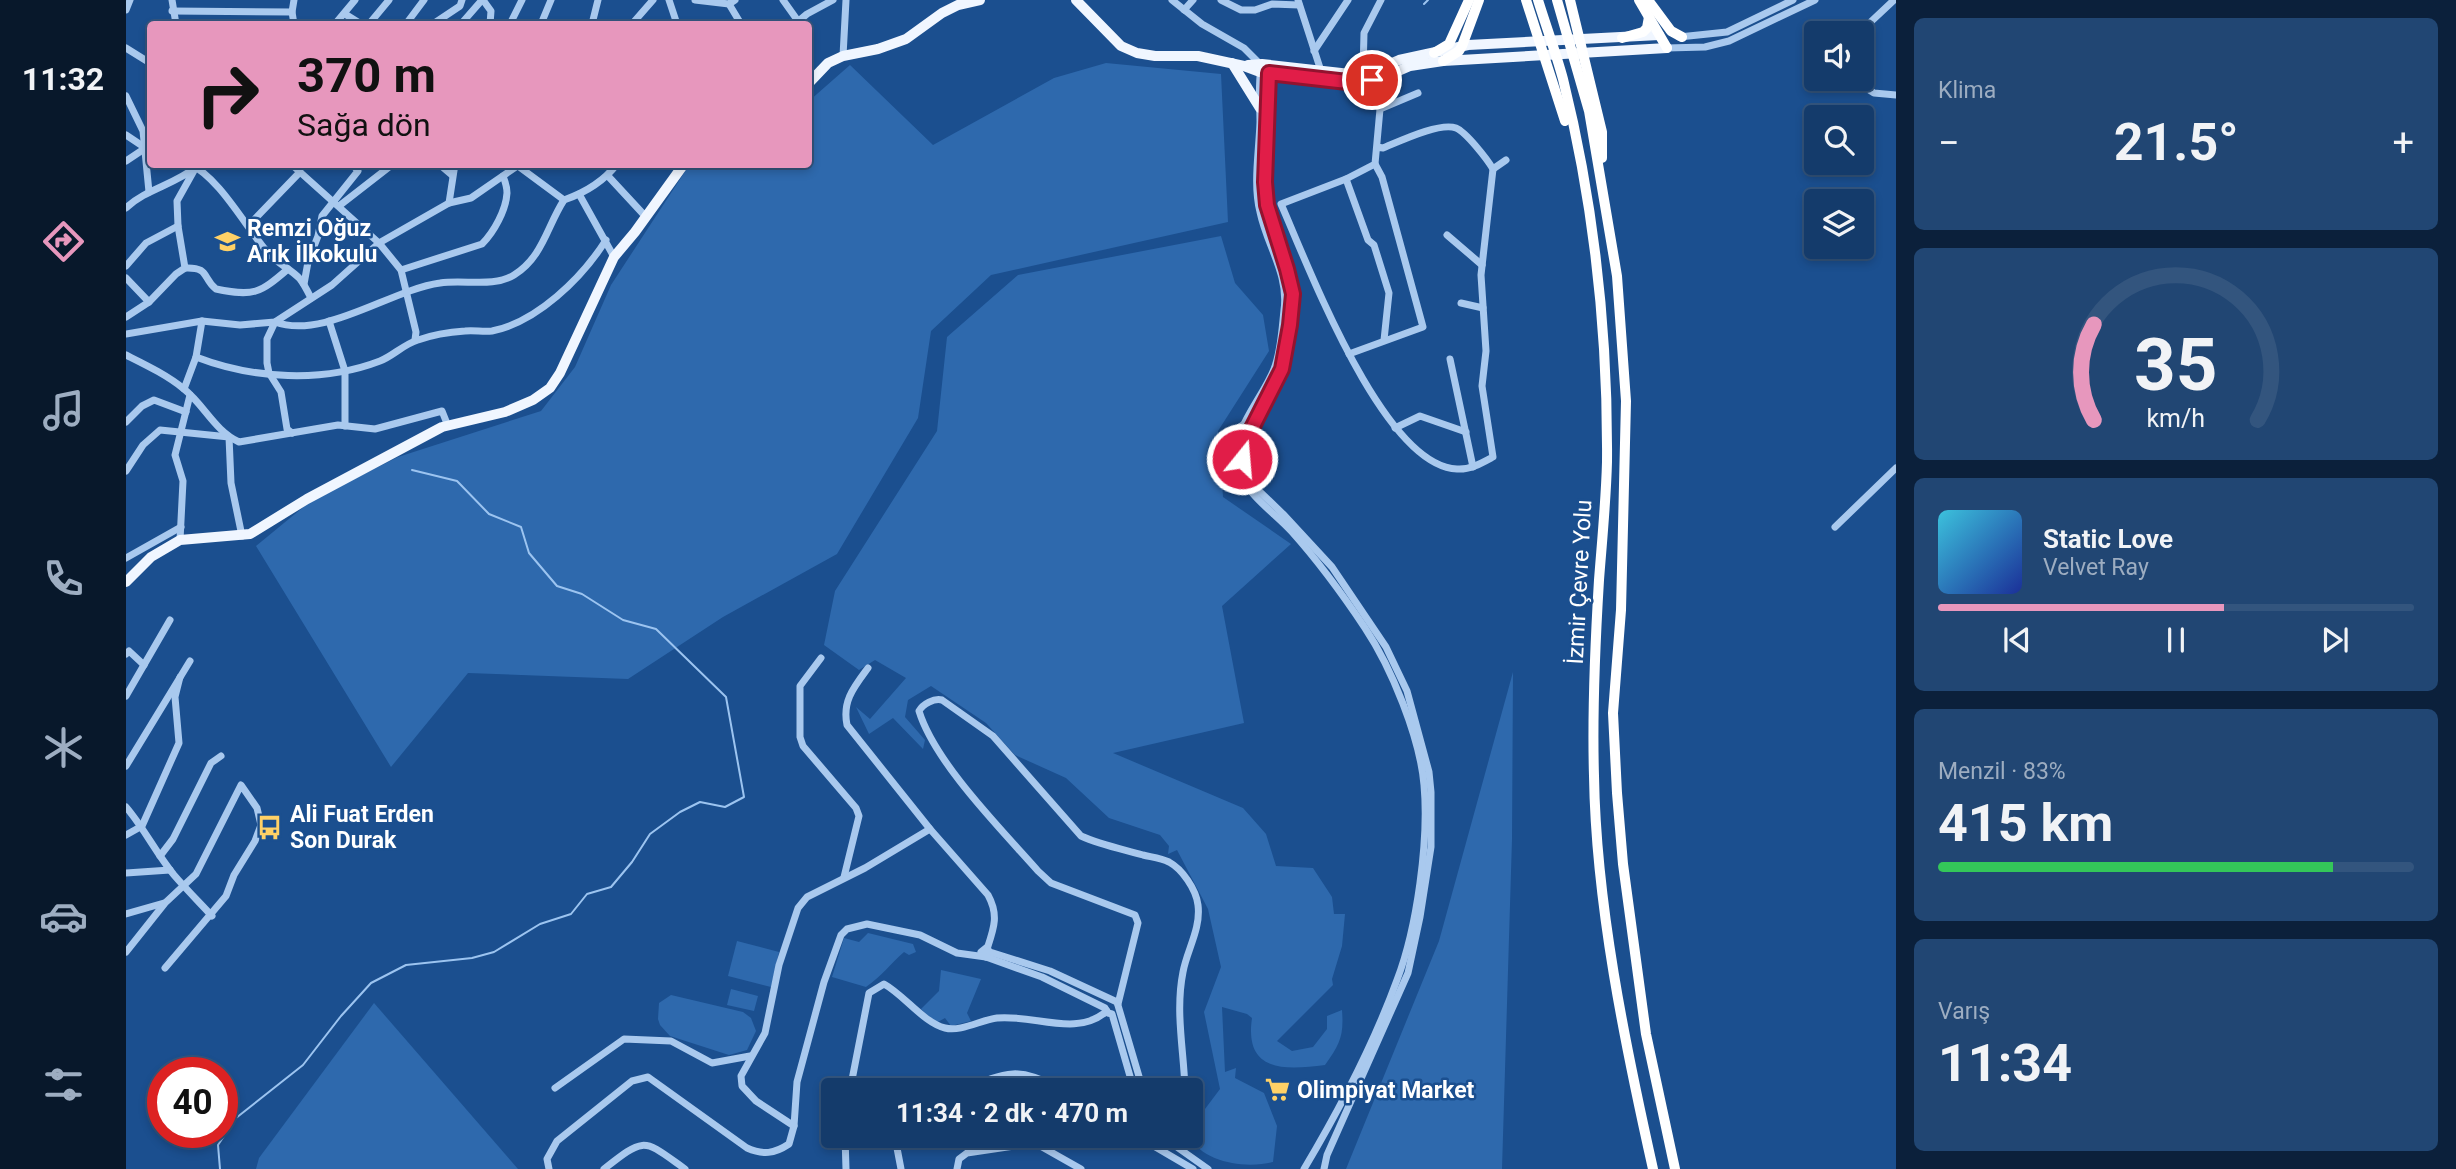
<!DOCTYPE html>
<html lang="tr">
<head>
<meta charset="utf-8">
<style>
  :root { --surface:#143b6b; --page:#214673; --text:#f1f3f6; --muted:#9dadc1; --line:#33557e; --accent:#e797bd }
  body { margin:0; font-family:Roboto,sans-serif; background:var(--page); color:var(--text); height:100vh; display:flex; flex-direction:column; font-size:26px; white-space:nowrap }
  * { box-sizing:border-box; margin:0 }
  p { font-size:23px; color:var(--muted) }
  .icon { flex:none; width:38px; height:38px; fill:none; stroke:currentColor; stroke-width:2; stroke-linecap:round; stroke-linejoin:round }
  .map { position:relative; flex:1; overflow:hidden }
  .side { display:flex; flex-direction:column; gap:18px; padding:18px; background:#0b203b; width:560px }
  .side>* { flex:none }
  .hud { position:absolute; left:21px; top:21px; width:665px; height:147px; border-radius:7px; box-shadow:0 4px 10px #0003,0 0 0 2px var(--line); background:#e797bd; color:#111; overflow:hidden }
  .buttons { position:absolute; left:1678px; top:21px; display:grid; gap:14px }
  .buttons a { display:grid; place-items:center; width:70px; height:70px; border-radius:7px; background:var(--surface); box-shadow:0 4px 10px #0003,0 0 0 2px var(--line); font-size:35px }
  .speed { position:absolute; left:21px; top:1057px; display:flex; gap:14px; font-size:35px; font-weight:700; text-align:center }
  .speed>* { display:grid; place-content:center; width:91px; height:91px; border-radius:50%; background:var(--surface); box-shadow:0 4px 10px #0003,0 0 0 2px var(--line); line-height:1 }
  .speed .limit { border:10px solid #d22; background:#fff; color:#111 }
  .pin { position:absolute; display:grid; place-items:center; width:60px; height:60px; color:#fff; margin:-30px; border:4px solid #fff; border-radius:50%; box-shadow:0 2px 7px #0007 }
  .me { position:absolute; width:77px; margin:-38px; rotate:17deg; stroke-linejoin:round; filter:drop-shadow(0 0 5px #0008) }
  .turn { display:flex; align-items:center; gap:24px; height:147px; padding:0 35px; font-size:32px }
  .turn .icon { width:91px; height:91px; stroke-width:2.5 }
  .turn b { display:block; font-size:49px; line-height:60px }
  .big { font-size:52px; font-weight:700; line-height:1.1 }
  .side .tile { flex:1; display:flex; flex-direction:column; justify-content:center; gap:10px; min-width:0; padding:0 24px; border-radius:10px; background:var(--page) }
  .side .dial { align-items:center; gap:0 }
  .dial svg { height:182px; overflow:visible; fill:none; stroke:var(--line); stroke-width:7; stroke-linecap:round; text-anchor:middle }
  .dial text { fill:var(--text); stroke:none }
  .song { display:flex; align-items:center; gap:21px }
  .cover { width:84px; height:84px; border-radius:10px; background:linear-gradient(135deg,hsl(190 70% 55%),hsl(230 70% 35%)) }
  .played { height:7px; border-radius:4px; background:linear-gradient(90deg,var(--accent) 60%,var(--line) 60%) }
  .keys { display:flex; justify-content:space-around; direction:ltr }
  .heat { display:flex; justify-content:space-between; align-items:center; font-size:38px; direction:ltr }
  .charge { height:10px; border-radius:5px; background:linear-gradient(90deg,#34c759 83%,var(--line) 0) }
  .trip { position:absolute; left:695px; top:1078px; width:382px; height:70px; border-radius:7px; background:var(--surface); box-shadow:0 4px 10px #0003,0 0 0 2px var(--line); font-weight:700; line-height:70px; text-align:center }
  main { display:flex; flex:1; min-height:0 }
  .tab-bar { display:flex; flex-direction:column; width:126px; justify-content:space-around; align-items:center; background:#08182b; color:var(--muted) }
  .tab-bar .icon { width:49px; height:49px }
  .tab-bar .current { color:var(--accent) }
  .tab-bar b { font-size:32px; color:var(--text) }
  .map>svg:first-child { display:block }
  .green { fill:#2e69ad }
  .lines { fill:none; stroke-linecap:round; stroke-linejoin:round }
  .stream { stroke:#9cc4f0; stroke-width:2 }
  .minor { stroke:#a9c9ee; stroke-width:7 }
  .major { stroke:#f0f6ff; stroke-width:10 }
  .highway { stroke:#fff; stroke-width:10 }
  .route-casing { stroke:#92132f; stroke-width:18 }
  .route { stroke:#e11d48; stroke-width:12 }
  .labels { text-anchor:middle; stroke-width:5; stroke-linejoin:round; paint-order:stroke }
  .poi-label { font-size:23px; font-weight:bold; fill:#fff; stroke:#1b4f8f; text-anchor:start }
  .street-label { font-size:23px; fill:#fff; stroke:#1b4f8f }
</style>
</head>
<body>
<main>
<nav class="tab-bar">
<b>11:32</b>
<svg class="icon current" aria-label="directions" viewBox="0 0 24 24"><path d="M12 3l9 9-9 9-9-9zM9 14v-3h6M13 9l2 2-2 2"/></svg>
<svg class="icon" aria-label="music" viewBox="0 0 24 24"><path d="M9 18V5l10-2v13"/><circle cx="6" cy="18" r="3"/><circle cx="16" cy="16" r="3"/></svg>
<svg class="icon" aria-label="phone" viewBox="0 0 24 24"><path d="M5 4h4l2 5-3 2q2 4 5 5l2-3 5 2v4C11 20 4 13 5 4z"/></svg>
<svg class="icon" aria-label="climate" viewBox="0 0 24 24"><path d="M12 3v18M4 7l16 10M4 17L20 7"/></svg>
<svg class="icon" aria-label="car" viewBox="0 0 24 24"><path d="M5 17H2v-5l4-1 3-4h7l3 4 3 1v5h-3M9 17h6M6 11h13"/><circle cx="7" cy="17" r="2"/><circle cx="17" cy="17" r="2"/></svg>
<svg class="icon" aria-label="filters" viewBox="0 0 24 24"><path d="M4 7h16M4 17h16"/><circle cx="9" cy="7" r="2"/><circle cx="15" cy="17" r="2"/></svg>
</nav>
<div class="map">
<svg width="1770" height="1169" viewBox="0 0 1770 1169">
  <rect width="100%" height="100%" fill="#1b4f8f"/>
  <g class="green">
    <path d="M980,63L1095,74L1102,222L865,275L805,331L792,418L711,554L597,617L502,679L342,673L265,767L130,546L186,500L272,457L415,411L449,367L485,285L560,170L571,164H682L683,101L724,65L807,145L928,78Z"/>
    <path d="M1095,236L1109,283L1137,315L1143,351L1092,431L1097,497L1165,544L1096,606L1118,723L987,753L1117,808L1140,834L1150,866L1187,868L1206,897L1208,914H1219L1216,946L1206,979L1207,985L1151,1041L1166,1051L1187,1047L1201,1029V1016L1216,1010C1218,1036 1214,1044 1199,1065C1159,1070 1118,1073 1126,1018L1121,1014L1096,1007L1099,1072L1110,1068L1109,1078L1138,1093L1151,1126L1147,1162C1120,1169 1077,1163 1063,1136L1064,1129L1094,1089L1078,1012L1095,967L1082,909L1051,850L1042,854L1043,846L1034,835L983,818L940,778L889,755L860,723L805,686L782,700L779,717L799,740L797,749L767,718L743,734L730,707L744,719L780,678L749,660L733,670L698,645L709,591L811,431L821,337L892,275Z"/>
    <path d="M1387,672L1386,839L1376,1169H1220L1313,941Z"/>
    <path d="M742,933L787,944L790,952L783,955L778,952C764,964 756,976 740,987L706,977L718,938L733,942Z"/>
    <path d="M611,941L653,952L645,987L602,976Z"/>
    <path d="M815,970L855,979L841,1013L845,1021L825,1026L819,1018L810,1023L795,1009L813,991Z"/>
    <path d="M605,989L632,996L628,1011L601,1005Z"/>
    <path d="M545,995L617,1012L625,1018L630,1031L621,1050L603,1055L544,1036L534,1025L532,1019L533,1003Z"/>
    <path d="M248,1003L392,1169H130L133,1158Z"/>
  </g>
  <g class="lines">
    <g class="stream">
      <path d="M1298,4L1302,0"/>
      <path d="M94,1169L92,1145L110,1118L177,1065L215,1016L245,983L280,965L346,958L368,952L414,924L445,914L461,894L485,887L506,862L524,834L554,812L574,802L599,807L618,797L600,697L530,629L497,620L456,594L431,586L403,553L395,527L363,514L331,481L286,470"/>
    </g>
    <g class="minor">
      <path d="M46,0L50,24"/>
      <path d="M357,0L365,11L364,24"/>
      <path d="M543,0L551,24"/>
      <path d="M569,0L603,4L609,0"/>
      <path d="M657,0L672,21"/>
      <path d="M1046,0L1076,24L1118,48L1143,73L1139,182L1141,205L1161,269L1167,294L1164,325L1156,369L1122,436L1118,449L1119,464L1122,476L1130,488L1157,514L1206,567L1260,647L1281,691L1303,772L1305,792V847L1294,917L1282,973L1201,1155L1198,1169"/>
      <path d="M1095,0L1115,10H1129L1146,4L1173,5"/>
      <path d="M1172,0L1195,71"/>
      <path d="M603,4L615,24"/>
      <path d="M0,10L4,0"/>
      <path d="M1058,10L1067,0"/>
      <path d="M46,11L166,12"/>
      <path d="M219,14L235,24"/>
      <path d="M168,24L166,12L168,0"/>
      <path d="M209,24L229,0"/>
      <path d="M243,24L263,0"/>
      <path d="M280,24L298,0"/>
      <path d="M307,24L334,6L336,0"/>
      <path d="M335,24L356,0"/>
      <path d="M384,24L396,0"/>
      <path d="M415,24L425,0"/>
      <path d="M466,24L472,0"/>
      <path d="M506,24L527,0"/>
      <path d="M669,24L681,14L707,0"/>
      <path d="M1729,33L1735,31L1768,0"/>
      <path d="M1553,37L1601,32L1667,0"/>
      <path d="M0,48L24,63"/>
      <path d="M1541,48L1579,47L1603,41L1689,0"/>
      <path d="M1188,51L1222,0"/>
      <path d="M717,56L720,0"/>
      <path d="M1135,68C1132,86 1134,105 1134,122C1133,152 1127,184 1134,212C1141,246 1163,274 1158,310C1156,329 1155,352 1148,369C1136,400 1101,433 1112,468C1120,495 1148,512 1166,532C1192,561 1217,595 1239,628C1265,667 1294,737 1298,785C1303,840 1291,928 1271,980C1248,1043 1212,1112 1178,1169"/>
      <path d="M1237,72L1238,33L1255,0"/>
      <path d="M1250,79L1254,109"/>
      <path d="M1726,79L1748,93L1770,95"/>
      <path d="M0,96L17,131L23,192"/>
      <path d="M0,135L24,151"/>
      <path d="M1251,147L1257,148C1274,141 1314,122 1330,128C1340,132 1361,159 1367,169L1355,275L1360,351L1356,386L1367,457C1356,463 1344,470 1331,469C1257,466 1182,265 1155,204L1220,179L1249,164L1254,109L1292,93"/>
      <path d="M0,161L18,149"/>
      <path d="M63,164C93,176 122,231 143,254C152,264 165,269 174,279C178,284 182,292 185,298"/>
      <path d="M165,164L253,243L275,270L290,332L289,340"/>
      <path d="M313,164L326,175"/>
      <path d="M392,166L438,200"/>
      <path d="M1367,169L1380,160"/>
      <path d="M482,176L520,217"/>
      <path d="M1220,179L1242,240L1248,245L1263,293L1258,340"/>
      <path d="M453,194L488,257"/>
      <path d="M323,203L329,164"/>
      <path d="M213,206L267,164"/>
      <path d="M0,208C20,189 48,185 70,167L51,201L52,226L59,268L50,274L23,302L0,317"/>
      <path d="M123,225L174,172"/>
      <path d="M1321,235L1356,265"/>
      <path d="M0,266L20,243L52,226"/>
      <path d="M59,268C84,267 76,278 90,289C128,297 134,293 162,269"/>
      <path d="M275,270L356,244C368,232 380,210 381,193C381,188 379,181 377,176"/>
      <path d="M0,278L23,302"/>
      <path d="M178,284L182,262L192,236L196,216L232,171L226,164"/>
      <path d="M1335,303L1357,308"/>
      <path d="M203,321L219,371V426"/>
      <path d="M0,334L76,321L114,325L149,322L206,285L253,243L323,203L345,198L394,164"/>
      <path d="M1223,354L1297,327L1256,177L1249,164"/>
      <path d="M0,355C20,365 41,375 58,389C79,406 88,430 113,442L212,425L249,429L316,411L322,426"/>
      <path d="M70,357C127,379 197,383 254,361C267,356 278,344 292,340C306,335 324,332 339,331C348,330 357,332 366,331C411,322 456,278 480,240"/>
      <path d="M1324,359L1347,467"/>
      <path d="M58,389L70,357L76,321"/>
      <path d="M0,422L16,406L28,400L60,412"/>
      <path d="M1269,428L1294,416L1340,432"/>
      <path d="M166,433L161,429L155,392L143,373L141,363V339L149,322C198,340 264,290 314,283C338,279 367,288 388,275C417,257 421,226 438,200C458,193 478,181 491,164"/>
      <path d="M1112,465L1108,467C1088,453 1099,434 1117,425"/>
      <path d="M0,471L17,445L34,430L103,437L105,483L116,536"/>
      <path d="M1709,527L1770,468"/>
      <path d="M54,540L57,481L49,455L64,395"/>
      <path d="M0,558L55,527"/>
      <path d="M0,654L3,651L18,665"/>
      <path d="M695,658L674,686V737L677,746L730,808L733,816L718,877"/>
      <path d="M742,668C728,687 716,701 721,725L804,829L862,895C873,915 868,928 861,949"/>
      <path d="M0,696L44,620"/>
      <path d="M0,766L64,661"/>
      <path d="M0,807C18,828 30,853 48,875C60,889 73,902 86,916"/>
      <path d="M0,835L16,826L53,743L49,697L54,677"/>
      <path d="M34,856L47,839L85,763L95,756"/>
      <path d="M0,873L44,870"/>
      <path d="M0,914L38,903"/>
      <path d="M0,952L39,903L70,874L115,785L131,808L135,825L129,841L108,875L100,896L39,968"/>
      <path d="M860,957L855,952L860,948L864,952L924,971L991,1002L1017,1090"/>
      <path d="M992,1004L1012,923L1009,915L925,883L912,871C875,829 809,763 793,711C797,704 808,698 816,700L867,736L955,836C975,845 996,849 1017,855C1025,857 1035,858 1043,862C1056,869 1070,889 1072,905C1075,929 1061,950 1057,972C1049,1012 1058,1051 1059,1090"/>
      <path d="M429,1088L498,1039L545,1041L586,1063L624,1056"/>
      <path d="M724,1090L743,993L758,984C778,995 798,1023 819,1028C835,1032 855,1020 871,1018C908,1014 950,1038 981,1011"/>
      <path d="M776,1090L778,1085L785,1081L828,1090"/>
      <path d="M839,1090C880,1071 894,1066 935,1090"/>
      <path d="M668,1126L630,1101L616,1086L615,1076L639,1033L653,965L672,908L681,897L739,868L804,829"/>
      <path d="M719,1136L720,1169"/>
      <path d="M772,1136L771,1148L775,1169"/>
      <path d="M1009,1136L1024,1143"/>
      <path d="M1022,1136L1026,1145L1067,1169"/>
      <path d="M1041,1140L1082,1169"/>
      <path d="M423,1169L421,1159L431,1141L506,1081L522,1077L621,1148C637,1155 648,1154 663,1144L668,1126L671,1082L698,982L715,935L721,929L741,924L794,935L831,953L860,957L916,977L979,1008L982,1013L986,1014L1008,1090"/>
      <path d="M478,1169C520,1136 517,1139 559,1169"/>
      <path d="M831,1169L833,1159L841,1153L909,1143L955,1169"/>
    </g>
    <g class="major">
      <path d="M950,0L995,46L1011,53L1029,56H1072L1118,66L1134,72L1230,83L1261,76L1284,66L1317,61L1541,48"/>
      <path d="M1106,63L1134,108"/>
      <path d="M1122,65L1136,64L1224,74L1249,70L1273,60L1342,45L1533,35"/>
      <path d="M682,84L702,63L717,56L752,49L780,39L816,13L832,5L854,0"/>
      <path d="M0,582L25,557L54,540L124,534L181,499L316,427L379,412L407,400L424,388L434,373L488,257L509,232L558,164"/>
    </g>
    <g class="highway">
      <path d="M1400,0L1439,121"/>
      <path d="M1412,0C1420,26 1430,53 1437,79C1468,204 1482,334 1481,462C1480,501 1476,541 1473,580C1469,646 1466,711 1468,776C1470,904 1499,1044 1527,1169"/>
      <path d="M1431,0L1463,111L1491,276L1500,401L1495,610L1487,713L1491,793L1497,864L1520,1034L1549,1169"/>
      <path d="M1444,0L1476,132V158"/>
      <path d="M1513,0L1541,48"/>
      <path d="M1522,0L1545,31L1556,37"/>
      <path d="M1496,38L1517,32L1521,28L1523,17"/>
      <path d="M1308,53L1323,44L1343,0"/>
      <path d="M1317,61L1333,51L1336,46L1353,0"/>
    </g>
  </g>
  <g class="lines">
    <defs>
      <path id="route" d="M1116,459L1122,436L1156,369L1164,325L1167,294L1161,269L1141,205L1139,182L1143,73L1230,83L1246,80"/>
    </defs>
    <use href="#route" class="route-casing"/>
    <use href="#route" class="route"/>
  </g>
  <defs>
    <symbol id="school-bare" viewBox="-9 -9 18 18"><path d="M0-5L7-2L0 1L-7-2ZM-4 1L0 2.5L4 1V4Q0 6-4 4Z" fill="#ffd166" stroke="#1b4f8f" stroke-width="2.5" paint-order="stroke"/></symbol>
    <symbol id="bus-bare" viewBox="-9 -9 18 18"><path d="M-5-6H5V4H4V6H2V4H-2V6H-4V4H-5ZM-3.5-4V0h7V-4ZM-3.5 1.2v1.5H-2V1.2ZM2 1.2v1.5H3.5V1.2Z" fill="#ffd166" stroke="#1b4f8f" stroke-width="2.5" paint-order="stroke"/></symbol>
    <symbol id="supermarket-bare" viewBox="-9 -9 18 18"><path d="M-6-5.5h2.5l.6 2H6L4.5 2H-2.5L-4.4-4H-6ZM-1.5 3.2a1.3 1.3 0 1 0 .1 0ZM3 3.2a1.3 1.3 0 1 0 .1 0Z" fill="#ffd166" stroke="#1b4f8f" stroke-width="2.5" paint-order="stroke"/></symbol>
  </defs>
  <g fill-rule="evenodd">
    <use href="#school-bare" x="84" y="224" width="35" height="35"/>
    <use href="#bus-bare" x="126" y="810" width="35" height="35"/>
    <use href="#supermarket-bare" x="1134" y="1072" width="35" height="35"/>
  </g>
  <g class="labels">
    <g class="poi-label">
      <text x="121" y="236">Remzi Oğuz<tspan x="121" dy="26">Arık İlkokulu</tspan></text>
      <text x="164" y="822">Ali Fuat Erden<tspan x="164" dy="26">Son Durak</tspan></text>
      <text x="1171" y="1098">Olimpiyat Market</text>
    </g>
    <g class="street-label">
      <text transform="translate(1453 582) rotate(-87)" y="8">İzmir Çevre Yolu</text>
    </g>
  </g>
</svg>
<div class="buttons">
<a><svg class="icon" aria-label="sound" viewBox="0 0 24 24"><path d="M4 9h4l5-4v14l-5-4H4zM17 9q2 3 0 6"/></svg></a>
<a><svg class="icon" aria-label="search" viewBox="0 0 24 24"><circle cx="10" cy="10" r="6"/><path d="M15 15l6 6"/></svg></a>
<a><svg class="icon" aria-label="layers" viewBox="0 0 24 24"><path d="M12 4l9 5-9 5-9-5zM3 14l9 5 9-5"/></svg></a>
</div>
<div class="speed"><div class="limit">40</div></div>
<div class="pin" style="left:1246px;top:80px;background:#d93025"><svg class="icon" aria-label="arrive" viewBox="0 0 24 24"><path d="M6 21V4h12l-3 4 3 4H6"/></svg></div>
<svg class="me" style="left:1116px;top:459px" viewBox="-20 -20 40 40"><circle r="17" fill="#e11d48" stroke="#fff" stroke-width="3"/><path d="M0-11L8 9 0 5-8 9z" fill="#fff"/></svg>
<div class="trip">11:34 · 2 dk · 470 m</div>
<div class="hud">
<div class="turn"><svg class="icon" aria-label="right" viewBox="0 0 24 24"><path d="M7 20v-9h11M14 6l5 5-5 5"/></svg><div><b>370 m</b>Sağa dön</div></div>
</div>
</div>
<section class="side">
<div class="tile"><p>Klima</p>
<div class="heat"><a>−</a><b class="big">21.5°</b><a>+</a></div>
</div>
<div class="tile dial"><svg viewBox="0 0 100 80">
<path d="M14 69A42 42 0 1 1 86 69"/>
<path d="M14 69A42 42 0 0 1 14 27" stroke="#e797bd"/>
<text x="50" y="56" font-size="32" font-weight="700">35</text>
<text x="50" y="72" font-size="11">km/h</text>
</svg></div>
<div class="tile">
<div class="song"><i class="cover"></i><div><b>Static Love</b><p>Velvet Ray</p></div></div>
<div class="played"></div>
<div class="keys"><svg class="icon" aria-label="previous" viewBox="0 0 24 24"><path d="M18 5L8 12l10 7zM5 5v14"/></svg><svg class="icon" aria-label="pause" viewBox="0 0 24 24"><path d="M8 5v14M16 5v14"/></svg><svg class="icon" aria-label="next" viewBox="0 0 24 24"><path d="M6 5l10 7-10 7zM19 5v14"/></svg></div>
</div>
<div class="tile"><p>Menzil · 83%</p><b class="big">415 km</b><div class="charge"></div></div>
<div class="tile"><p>Varış</p><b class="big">11:34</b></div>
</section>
</main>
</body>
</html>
